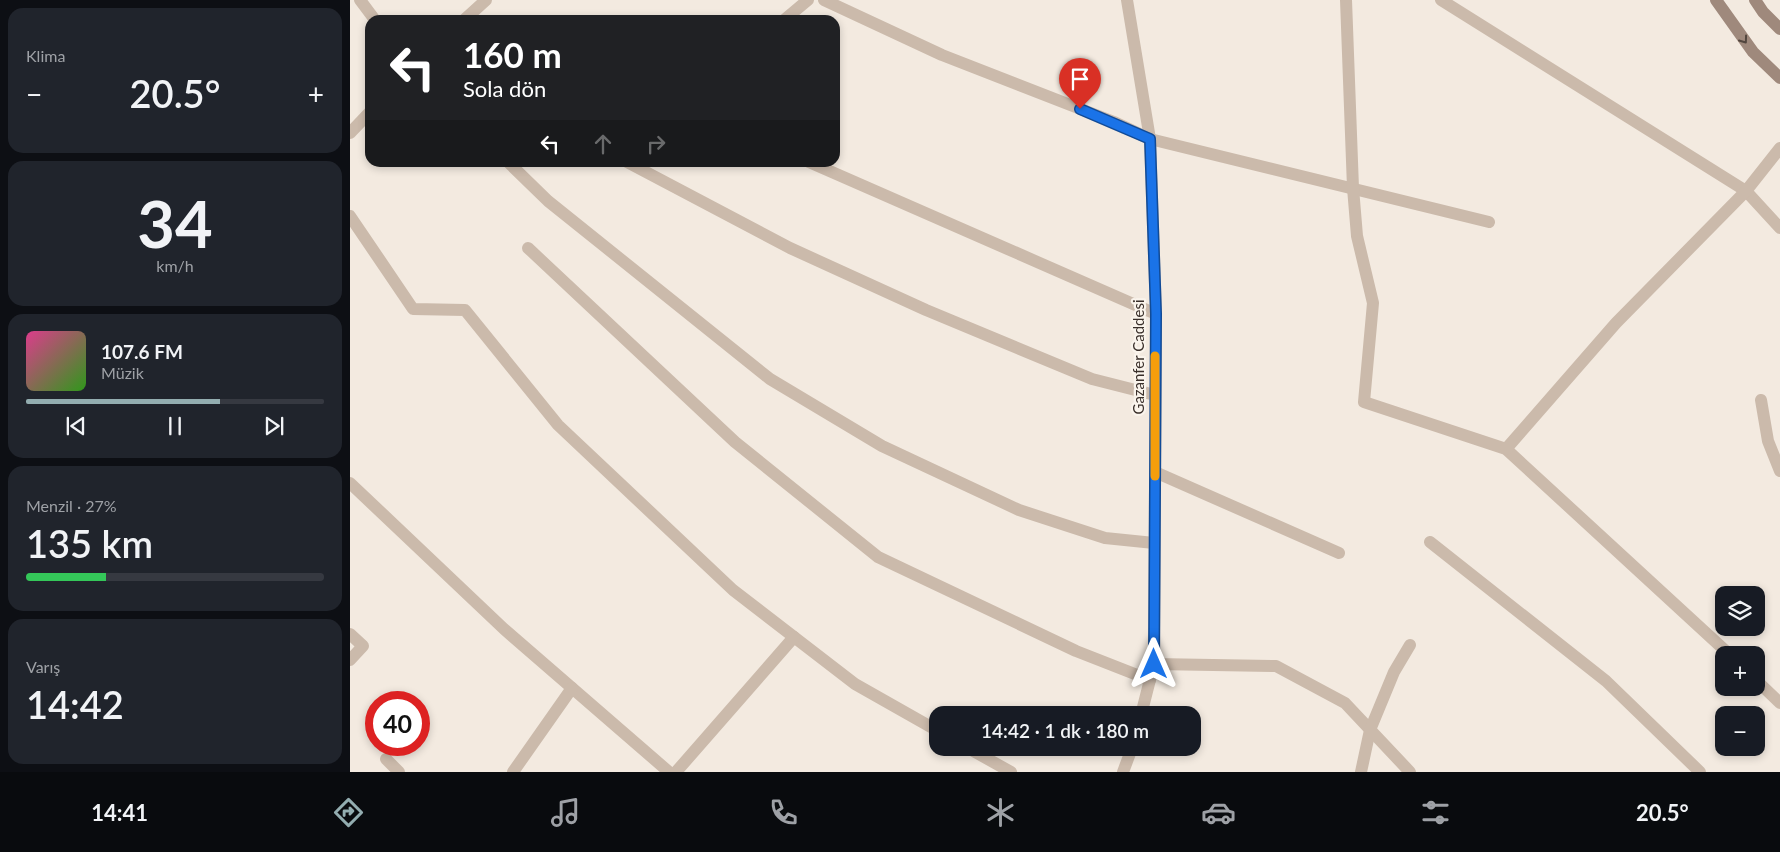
<!DOCTYPE html>
<html lang="tr">
<head>
<meta charset="utf-8">
<style>
  :root { --surface:#171b24; --page:#20242c; --text:#f1f3f6; --muted:#9ea1a6; --line:#363941; --accent:#93adb0 }
  body { margin:0; font-family:Lato,sans-serif; background:var(--page); color:var(--text); height:100vh; display:flex; flex-direction:column; font-size:19px; white-space:nowrap }
  * { box-sizing:border-box; margin:0 }
  p { font-size:16px; color:var(--muted) }
  .icon { flex:none; width:28px; height:28px; fill:none; stroke:currentColor; stroke-width:2; stroke-linecap:round; stroke-linejoin:round }
  .map { position:relative; flex:1; overflow:hidden }
  .details { display:flex; flex-direction:column; gap:8px; padding:8px; background:#0d0f14; width:350px }
  .details>* { flex:none }
  .banner { position:absolute; left:15px; top:15px; width:475px; height:152px; border-radius:15px; box-shadow:0 2px 8px #0003; background:#202124; color:#fff; overflow:hidden }
  .buttons { position:absolute; left:1365px; top:586px; display:grid; gap:10px }
  .buttons a { display:grid; place-items:center; width:50px; height:50px; border-radius:10px; background:var(--surface); box-shadow:0 2px 8px #0003; font-size:25px }
  .speed { position:absolute; left:15px; top:691px; display:flex; gap:10px; font-size:25px; font-weight:700; text-align:center }
  .speed>* { display:grid; place-content:center; width:65px; height:65px; border-radius:50%; background:var(--surface); box-shadow:0 2px 8px #0003; line-height:1 }
  .speed .limit { border:8px solid #d22; background:#fff; color:#111 }
  .pin { position:absolute; display:grid; place-items:center; width:42px; height:42px; color:#fff; margin:-51px -21px; border-radius:50% 50% 50% 0; rotate:-45deg; box-shadow:0 0 5px #0007 }
  .pin .icon { rotate:45deg }
  .me { position:absolute; width:55px; margin:-28px; rotate:0deg; stroke-linejoin:round; filter:drop-shadow(0 0 4px #0008) }
  .turn { display:flex; align-items:center; gap:18px; height:105px; padding:0 15px; font-size:22px }
  .turn .icon { width:65px; height:65px; stroke-width:2.5 }
  .turn b { display:block; font-size:35px; line-height:42px }
  .lanes { display:flex; align-items:center; height:48px; padding:0 15px; background:#0003; justify-content:center; gap:25px; direction:ltr }
  .lanes .off { opacity:.35 }
  .big { font-size:38px; font-weight:600; line-height:1.1 }
  .details .widget { flex:1; display:flex; flex-direction:column; justify-content:center; gap:8px; min-width:0; padding:0 18px; border-radius:15px; background:var(--page) }
  .details .dial { align-items:center; gap:0 }
  .dial b { font-size:65px; line-height:1 }
  .song { display:flex; align-items:center; gap:15px }
  .cover { width:60px; height:60px; border-radius:8px; background:linear-gradient(135deg,hsl(330 70% 55%),hsl(110 70% 35%)) }
  .played { height:5px; border-radius:2px; background:linear-gradient(90deg,var(--accent) 65%,var(--line) 65%) }
  .keys { display:flex; justify-content:space-around; direction:ltr }
  .heat { display:flex; justify-content:space-between; align-items:center; font-size:28px; direction:ltr }
  .charge { height:8px; border-radius:4px; background:linear-gradient(90deg,#34c759 27%,var(--line) 0) }
  .trip { position:absolute; left:579px; top:706px; width:272px; height:50px; border-radius:15px; background:var(--surface); box-shadow:0 2px 8px #0003; font-weight:600; line-height:50px; text-align:center }
  .dock { display:flex; height:80px; justify-content:space-around; align-items:center; background:#090b0e; color:var(--muted) }
  .dock .icon { width:35px; height:35px }
  .dock .current { color:var(--accent) }
  .dock b { font-size:22px; color:var(--text) }
  main { display:flex; flex:1; min-height:0 }
  .map>svg:first-child { display:block }
  .lines { fill:none; stroke-linecap:round; stroke-linejoin:round }
  .minor { stroke:#cbbaab; stroke-width:12 }
  .tertiary { stroke:#cbbaab; stroke-width:12 }
  .secondary { stroke:#9f897c; stroke-width:12 }
  .oneway { stroke:#52463e }
  .route-casing { stroke:#114b97; stroke-width:12 }
  .route { stroke:#1a73e8; stroke-width:9 }
  .slow { stroke:#f59e0b; stroke-width:9 }
  .labels { text-anchor:middle; stroke-width:4.5; stroke-linejoin:round; paint-order:stroke }
  .street-label { font-size:15px; fill:#392f2a; stroke:#faf4ec }
</style>
</head>
<body>
<main>
<section class="details">
<div class="widget"><p>Klima</p>
<div class="heat"><a>−</a><b class="big">20.5°</b><a>+</a></div>
</div>
<div class="widget dial"><b>34</b><p>km/h</p></div>
<div class="widget">
<div class="song"><i class="cover"></i><div><b>107.6 FM</b><p>Müzik</p></div></div>
<div class="played"></div>
<div class="keys"><svg class="icon" aria-label="previous" viewBox="0 0 24 24"><path d="M18 5L8 12l10 7zM5 5v14"/></svg><svg class="icon" aria-label="pause" viewBox="0 0 24 24"><path d="M8 5v14M16 5v14"/></svg><svg class="icon" aria-label="next" viewBox="0 0 24 24"><path d="M6 5l10 7-10 7zM19 5v14"/></svg></div>
</div>
<div class="widget"><p>Menzil · 27%</p><b class="big">135 km</b><div class="charge"></div></div>
<div class="widget"><p>Varış</p><b class="big">14:42</b></div>
</section>
<div class="map">
<svg width="1430" height="772" viewBox="0 0 1430 772">
  <rect width="100%" height="100%" fill="#f3eae0"/>
  <g class="lines">
    <g class="minor">
      <path d="M10,0L25,20"/>
      <path d="M474,0L592,55L764,122L800,139L1139,222"/>
      <path d="M996,0L1003,188L1007,236L1023,303L1014,402L1156,449L1380,655"/>
      <path d="M1091,0L1396,191L1430,228"/>
      <path d="M434,20L458,0"/>
      <path d="M158,162L198,201L420,379L532,446L669,510L755,538L804,543"/>
      <path d="M277,162L440,248L576,310L742,379L805,395"/>
      <path d="M459,162L806,314"/>
      <path d="M0,216L63,309L115,310L208,425L383,590L505,684L588,731"/>
      <path d="M178,248L385,442L528,557L726,651L800,680"/>
      <path d="M1411,400L1418,441L1430,471"/>
      <path d="M1156,449L1266,323L1396,191L1430,148"/>
      <path d="M805,472L989,553"/>
      <path d="M0,483L154,629L319,772"/>
      <path d="M1080,542L1256,681L1350,772"/>
      <path d="M0,634L13,646L0,660"/>
      <path d="M804,664L926,666L995,703L1060,772"/>
      <path d="M1406,680L1430,703"/>
      <path d="M618,748L661,772"/>
      <path d="M36,759L49,772"/>
      <path d="M163,772L222,688"/>
      <path d="M326,772L444,637"/>
      <path d="M1011,772L1020,730L1044,672L1060,645"/>
    </g>
    <g class="tertiary">
      <path d="M777,0L800,139L806,314L804,664L791,715"/>
      <path d="M114,20L136,0"/>
      <path d="M0,133L20,112"/>
      <path d="M773,772L782,748"/>
    </g>
    <g class="secondary">
      <path d="M1366,0L1403,52L1430,78"/>
      <path d="M1405,0L1413,12L1430,29"/>
    </g>
  </g>
  <defs><path id="oneway-chevron" d="M-2-3.5L2.5 0L-2 3.5" fill="none" stroke-width="1.6" stroke-linecap="round" stroke-linejoin="round" transform="scale(1.25)"/></defs>
  <use class="oneway" href="#oneway-chevron" transform="translate(1394 40) rotate(54)"/>
  <g class="lines">
    <defs>
      <path id="route" d="M730,109L800,139L806,314L804,664"/>
    </defs>
    <use href="#route" class="route-casing"/>
    <use href="#route" class="route"/>
    <path class="slow" d="M805,476V356"/>
  </g>
  <g class="labels">
    <g class="street-label">
      <text transform="translate(789 357) rotate(-90)" y="5">Gazanfer Caddesi</text>
    </g>
  </g>
</svg>
<div class="buttons">
<a><svg class="icon" aria-label="layers" viewBox="0 0 24 24"><path d="M12 4l9 5-9 5-9-5zM3 14l9 5 9-5"/></svg></a>
<a>+</a>
<a>−</a>
</div>
<div class="speed"><div class="limit">40</div></div>
<div class="pin" style="left:730px;top:109px;background:#d93025"><svg class="icon" aria-label="arrive" viewBox="0 0 24 24"><path d="M6 21V4h12l-3 4 3 4H6"/></svg></div>
<svg class="me" style="left:804px;top:664px" viewBox="-20 -20 40 40"><path d="M0-17L14 15 0 8-14 15z" fill="#1a73e8" stroke="#fff" stroke-width="4"/></svg>
<div class="trip">14:42 · 1 dk · 180 m</div>
<div class="banner">
<div class="turn"><svg class="icon" aria-label="left" viewBox="0 0 24 24"><path d="M17 20v-9H6M10 6l-5 5 5 5"/></svg><div><b>160 m</b>Sola dön</div></div>
<div class="lanes"><svg class="icon" aria-label="left" viewBox="0 0 24 24"><path d="M17 20v-9H6M10 6l-5 5 5 5"/></svg><svg class="icon off" aria-label="ahead" viewBox="0 0 24 24"><path d="M12 20V5M6 11l6-6 6 6"/></svg><svg class="icon off" aria-label="right" viewBox="0 0 24 24"><path d="M7 20v-9h11M14 6l5 5-5 5"/></svg></div>
</div>
</div>
</main>
<nav class="dock">
<b>14:41</b>
<svg class="icon current" aria-label="directions" viewBox="0 0 24 24"><path d="M12 3l9 9-9 9-9-9zM9 14v-3h6M13 9l2 2-2 2"/></svg>
<svg class="icon" aria-label="music" viewBox="0 0 24 24"><path d="M9 18V5l10-2v13"/><circle cx="6" cy="18" r="3"/><circle cx="16" cy="16" r="3"/></svg>
<svg class="icon" aria-label="phone" viewBox="0 0 24 24"><path d="M5 4h4l2 5-3 2q2 4 5 5l2-3 5 2v4C11 20 4 13 5 4z"/></svg>
<svg class="icon" aria-label="climate" viewBox="0 0 24 24"><path d="M12 3v18M4 7l16 10M4 17L20 7"/></svg>
<svg class="icon" aria-label="car" viewBox="0 0 24 24"><path d="M5 17H2v-5l4-1 3-4h7l3 4 3 1v5h-3M9 17h6M6 11h13"/><circle cx="7" cy="17" r="2"/><circle cx="17" cy="17" r="2"/></svg>
<svg class="icon" aria-label="filters" viewBox="0 0 24 24"><path d="M4 7h16M4 17h16"/><circle cx="9" cy="7" r="2"/><circle cx="15" cy="17" r="2"/></svg>
<b>20.5°</b>
</nav>
</body>
</html>
